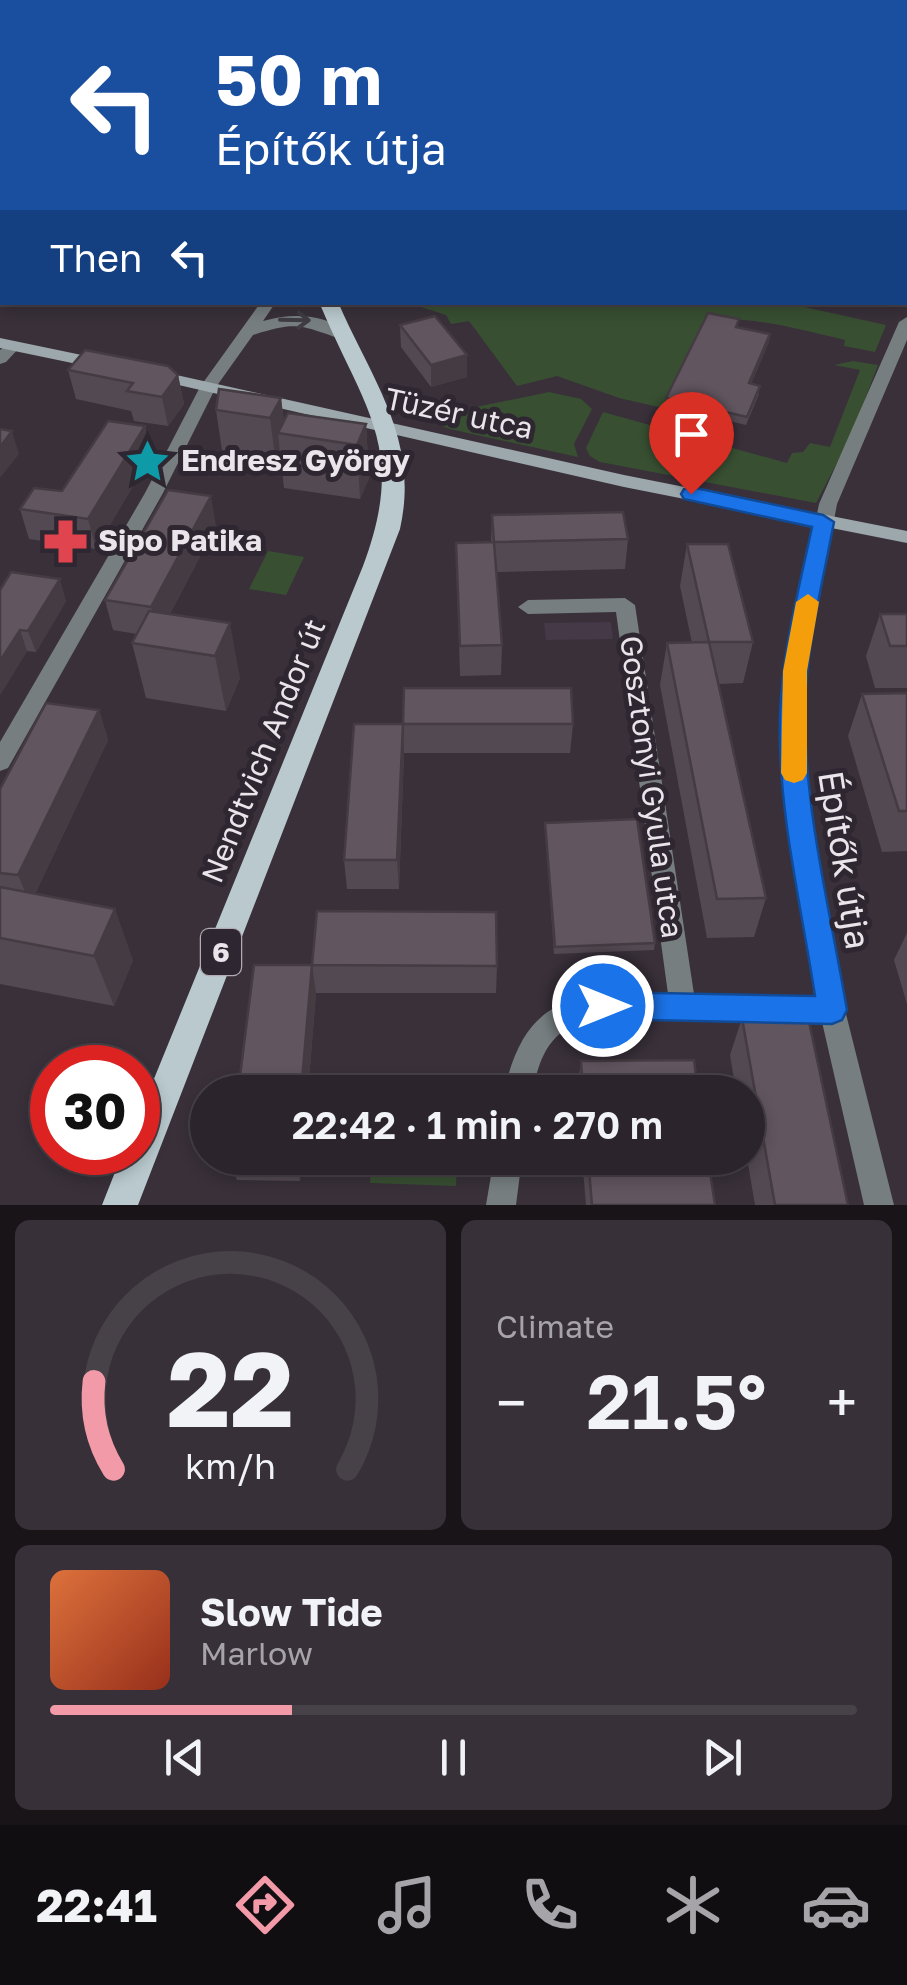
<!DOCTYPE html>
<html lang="en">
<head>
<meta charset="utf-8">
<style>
  :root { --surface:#2b242c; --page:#373038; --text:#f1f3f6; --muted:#a6a4a9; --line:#474148; --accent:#f39aa9 }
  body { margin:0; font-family:"Golos Text",sans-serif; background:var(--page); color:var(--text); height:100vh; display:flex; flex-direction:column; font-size:38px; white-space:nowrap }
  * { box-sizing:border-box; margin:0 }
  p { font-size:32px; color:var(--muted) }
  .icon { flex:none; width:55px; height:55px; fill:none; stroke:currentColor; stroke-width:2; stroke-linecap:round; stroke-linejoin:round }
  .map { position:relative; height:1205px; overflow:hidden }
  .drawer { display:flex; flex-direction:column; gap:15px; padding:15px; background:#181418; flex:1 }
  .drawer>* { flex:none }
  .hud { position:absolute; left:0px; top:0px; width:908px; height:305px; box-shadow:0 5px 15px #0003,0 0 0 2px var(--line); background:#1a4fa0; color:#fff; overflow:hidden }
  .speed { position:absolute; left:30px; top:1045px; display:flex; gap:20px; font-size:50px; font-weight:700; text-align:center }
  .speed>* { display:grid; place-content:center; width:130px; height:130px; border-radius:50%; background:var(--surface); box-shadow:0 5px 15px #0003,0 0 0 2px var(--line); line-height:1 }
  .speed .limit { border:15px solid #d22; background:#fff; color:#111 }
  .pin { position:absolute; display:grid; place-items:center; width:85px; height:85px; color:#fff; margin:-102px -42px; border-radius:50% 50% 50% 0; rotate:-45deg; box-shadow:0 0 10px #0007 }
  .pin .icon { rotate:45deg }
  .me { position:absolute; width:110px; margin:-55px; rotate:90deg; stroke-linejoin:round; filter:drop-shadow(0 0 8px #0008) }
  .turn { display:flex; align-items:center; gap:35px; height:210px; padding:0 50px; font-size:45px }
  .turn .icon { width:130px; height:130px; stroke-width:2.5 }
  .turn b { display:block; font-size:70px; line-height:85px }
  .then { display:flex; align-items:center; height:95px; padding:0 50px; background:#0003; gap:20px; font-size:38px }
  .big { font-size:75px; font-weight:600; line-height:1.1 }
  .drawer .tile { flex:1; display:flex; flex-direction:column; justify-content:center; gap:15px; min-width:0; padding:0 35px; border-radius:15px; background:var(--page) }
  .drawer .dial { align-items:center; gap:0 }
  .dial svg { height:260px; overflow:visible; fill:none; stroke:var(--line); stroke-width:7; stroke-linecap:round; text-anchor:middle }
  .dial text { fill:var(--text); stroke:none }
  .song { display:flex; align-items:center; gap:30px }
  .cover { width:120px; height:120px; border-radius:15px; background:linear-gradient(135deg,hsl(20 70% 55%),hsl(10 70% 35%)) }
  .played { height:10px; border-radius:5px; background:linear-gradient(90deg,var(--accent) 30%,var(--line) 30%) }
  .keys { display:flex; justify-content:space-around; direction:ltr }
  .heat { display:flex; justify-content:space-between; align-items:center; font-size:55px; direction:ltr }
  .drawer .tiles { flex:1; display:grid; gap:15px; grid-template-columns:1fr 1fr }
  .tile:last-child { grid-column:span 2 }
  .trip { position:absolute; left:190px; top:1075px; width:575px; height:100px; border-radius:50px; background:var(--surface); box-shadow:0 5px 15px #0003,0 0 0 2px var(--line); font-weight:600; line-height:100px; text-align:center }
  .dock { display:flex; height:160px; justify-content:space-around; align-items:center; background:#110e12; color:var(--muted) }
  .dock .icon { width:70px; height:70px }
  .dock .active { color:var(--accent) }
  .dock b { font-size:45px; color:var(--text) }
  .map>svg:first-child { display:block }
  .built { fill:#453847 }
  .green { fill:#384f32 }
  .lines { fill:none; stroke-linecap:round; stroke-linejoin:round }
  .street { fill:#767e80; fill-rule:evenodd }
  .secondary { fill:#9ca8ac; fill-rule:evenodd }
  .primary { fill:#b9c9ce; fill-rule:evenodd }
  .wall { fill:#534952 }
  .shaded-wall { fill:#443c42 }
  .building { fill:#61555f; stroke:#443c42; stroke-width:2.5 }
  .oneway { stroke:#403c44 }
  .route { fill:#1a73e8; stroke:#114b97; stroke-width:2.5 }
  .slow { fill:#f59e0b }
  .labels { text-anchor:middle; stroke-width:10; stroke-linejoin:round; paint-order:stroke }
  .shield { fill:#2e2630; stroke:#b2abb3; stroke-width:2.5 }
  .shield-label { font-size:28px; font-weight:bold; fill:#eae4eb }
  .street-label { font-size:30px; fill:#eae4eb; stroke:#2e2630 }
  .poi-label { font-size:30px; font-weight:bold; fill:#eae4eb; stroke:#2e2630; text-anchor:start }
  .near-street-label { font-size:35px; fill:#eae4eb; stroke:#2e2630 }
</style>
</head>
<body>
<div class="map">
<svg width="907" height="1205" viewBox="0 0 907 1205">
  <rect width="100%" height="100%" fill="#39303a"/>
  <path class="built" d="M611,622L613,639L546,640L544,623Z"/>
  <g class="green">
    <path d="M409,303H786L886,325L875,352L844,346L845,340C801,330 750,315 707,320L663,408L619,398L557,376L517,386L469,321L451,324L446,315Z"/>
    <path d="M853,361L878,365L851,436L816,503L600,462L590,456L586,448L603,412L787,463L792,453L803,452L810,443L830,447L860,370L834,365Z"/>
    <path d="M549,392L581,399L592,409L574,444L578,457L450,429L422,418Z"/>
    <path d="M268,551L304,557L286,595L249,589Z"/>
    <path d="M372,1158H457L456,1186L370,1183Z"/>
  </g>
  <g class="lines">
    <g class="street">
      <rect x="0" y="57" width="2" height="6"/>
      <path d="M2,75V84L0,85V76Z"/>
      <rect x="905" y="273" width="2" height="8"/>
      <path d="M261,302H276L263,321C292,313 325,313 349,334L341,339C299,325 297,321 253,335L216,387L163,493L8,768L0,771V742L145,493L200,387Z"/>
      <path d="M907,317V340L837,504L806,671L803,717L805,769L845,1010L894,1205H864L822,1022C771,1021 605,1007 568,1028C544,1042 538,1067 532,1092H504C526,992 578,992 668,994L616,612L528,614L518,607L528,600L625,598L635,605L694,994L817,997L783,769L781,717L784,671L819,504L899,322Z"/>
      <path d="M13,341L21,346L6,362L0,364V350Z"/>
      <path d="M494,1158H522L516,1205H486Z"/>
    </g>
    <g class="secondary">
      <path d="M2,100V109L0,110V101Z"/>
      <path d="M0,338L101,359L109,364L101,369L0,348Z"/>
      <path d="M154,370L624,475L907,531V543L624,487L148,378L146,375Z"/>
    </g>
    <path class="primary" d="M319,302H338C372,381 420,439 400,529L138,1205H102L123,1152H138V1118L363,566C408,446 364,410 319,302Z"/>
  </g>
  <g class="wall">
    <path d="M0,0H89L90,2H2V51L0,53Z"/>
    <path d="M896,0H907V6H905V2H895Z"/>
    <path d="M400,325L467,377L431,387L401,347Z"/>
    <path d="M738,327L770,334L769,342L751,384L759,394L746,425L665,406L666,398Z"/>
    <path d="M68,370L178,375L184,404L168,426L134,421L131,411L76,399Z"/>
    <path d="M281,398L284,422L366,424L369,478L360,499L284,488L281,462L277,472L224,464L216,410Z"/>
    <path d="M145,426L151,455L96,549L29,539L20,509L62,491Z"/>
    <path d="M492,515L628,539L625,569L497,572L502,645L501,675L460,676L456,543L491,542Z"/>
    <path d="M216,526L170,614L240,678L226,711L146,698L132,643L137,634L113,630L105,600Z"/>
    <path d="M687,544L753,642L743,683L718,684L766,898L754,937L707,938L660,685L667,643H692L680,586Z"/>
    <path d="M0,590L66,601L36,652L27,651L0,695Z"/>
    <path d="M880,614H907V688H875L866,656Z"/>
    <path d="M907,693V851L882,852L848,736L862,694Z"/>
    <path d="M99,710L108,740L35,894L133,960L114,1006L0,984V789Z"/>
    <path d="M354,724H573L570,753H404L399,889H347L344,860Z"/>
    <path d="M545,823L655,943L654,950L554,954Z"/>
    <path d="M907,933V1004L894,960Z"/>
    <path d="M312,965L497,966L496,993H316L308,1092Z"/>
    <path d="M742,1018L848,1205H755L747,1158L748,1092H736L730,1055Z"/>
    <path d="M581,1061L698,1092H577Z"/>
    <path d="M230,1158H302L300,1181L237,1180Z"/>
    <path d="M582,1158H708L715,1205H586Z"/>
  </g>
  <g class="shaded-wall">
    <path d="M54,0H89L90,2H55Z"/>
    <path d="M151,0H175L172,2H149Z"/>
    <path d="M303,0H322L320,2H301Z"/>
    <path d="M822,0H836L833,2H819Z"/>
    <path d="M2,12V51L0,53V14Z"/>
    <path d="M770,334L769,342L748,391L749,383Z"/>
    <path d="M467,355V377L431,387V365Z"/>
    <path d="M178,375L184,404L168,426L162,397Z"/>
    <path d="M281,398L285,434L278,433L281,462L277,472L270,418Z"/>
    <path d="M366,424L369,478L360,499L357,445Z"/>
    <path d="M145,426L151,455L96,549L88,519Z"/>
    <path d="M12,431L19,454L0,478V447Z"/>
    <path d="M211,496L216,526L158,637L151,607Z"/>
    <path d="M60,579L66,601L36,652L28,631Z"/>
    <path d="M230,623L240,678L226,711L215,656Z"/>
    <path d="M20,630L27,651L0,695V661Z"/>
    <path d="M99,710L108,740L30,904L18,875Z"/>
    <path d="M403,724L404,753L399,889L397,860Z"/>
    <path d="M115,909L133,960L114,1006L94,956Z"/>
    <path d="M312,965L316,993L308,1092H301Z"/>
    <path d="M295,1158H302L300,1181Z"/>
  </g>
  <g class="building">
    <path d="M0,0H18L15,2H2V12L0,14Z"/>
    <path d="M124,0H151L149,2H121Z"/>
    <path d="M208,0H303L301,2H206Z"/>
    <path d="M354,0H375L373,2H352Z"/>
    <path d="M416,0H435L434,2H414Z"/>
    <path d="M478,0H499L498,2H477Z"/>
    <path d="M572,0H822L819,2H570Z"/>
    <rect x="905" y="35" width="2" height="67"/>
    <path d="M905,193L907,194V251L905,256Z"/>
    <path d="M708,313L739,319L736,327L770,334L749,383L760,386L747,417L666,398Z"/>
    <path d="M435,316L467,355L431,365L400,325Z"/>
    <path d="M85,350L168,366L178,375L162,397L127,391L133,383L68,370Z"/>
    <path d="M219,389L281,398L270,418L216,410Z"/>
    <path d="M288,413L366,424L357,445L278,433Z"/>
    <path d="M108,421L145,426L88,519L20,509L34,488L62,491Z"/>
    <path d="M0,429L12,431L0,447Z"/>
    <path d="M168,490L211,496L151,607L105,600Z"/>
    <path d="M623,512L628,539L494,542L502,645L460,646L456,543L494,542L492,515Z"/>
    <path d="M687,544H728L753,642H709Z"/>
    <path d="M11,572L60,579L28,631L20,630L0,661V590Z"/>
    <path d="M149,611L230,623L215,656L132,643Z"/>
    <path d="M880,614H907V646H890Z"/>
    <path d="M709,642L766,898L717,899L667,643Z"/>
    <path d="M404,688H571L573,724H403Z"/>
    <path d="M907,693V811H899L862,694Z"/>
    <path d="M46,703L99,710L18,875L0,873V789Z"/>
    <path d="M354,724H403L397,860H344Z"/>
    <path d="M637,819L655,943L555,947L545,823Z"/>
    <path d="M0,887L115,909L94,956L0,938Z"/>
    <path d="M317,911L496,912L497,966L312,965Z"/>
    <path d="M254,965H312L301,1092H238Z"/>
    <path d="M808,1017L848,1205H775L742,1018Z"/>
    <path d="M694,1060L698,1092H583L581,1061Z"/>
    <path d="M588,1158H708L715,1205H592Z"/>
  </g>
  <defs><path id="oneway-shaft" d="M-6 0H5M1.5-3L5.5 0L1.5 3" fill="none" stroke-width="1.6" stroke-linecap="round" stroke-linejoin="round" transform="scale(2.5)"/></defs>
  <use class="oneway" href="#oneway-shaft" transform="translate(295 320) rotate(1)"/>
  <path class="route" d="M691,487L823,515L834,522C822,587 804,654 805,720C806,817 831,915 847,1010L842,1020L832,1024L603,1019L592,1015L588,1006L592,996L603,992L815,996C801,904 777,808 780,715C782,652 799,589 812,527L684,499L681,494L684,489Z"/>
  <path class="slow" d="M808,594L819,602L807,671V773L803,780L794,783L785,780L781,773L783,671L796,602Z"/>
  <defs>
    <symbol id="sight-bare" viewBox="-9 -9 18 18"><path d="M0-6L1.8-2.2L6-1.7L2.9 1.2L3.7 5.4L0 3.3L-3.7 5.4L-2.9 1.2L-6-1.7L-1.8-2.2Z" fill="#0f9aa8" stroke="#2e2630" stroke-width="2.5" paint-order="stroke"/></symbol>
    <symbol id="pharmacy-bare" viewBox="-9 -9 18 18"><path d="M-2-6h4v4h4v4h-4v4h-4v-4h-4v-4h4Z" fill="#e0444e" stroke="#2e2630" stroke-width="2.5" paint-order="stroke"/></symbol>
  </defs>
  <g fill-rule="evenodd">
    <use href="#sight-bare" x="116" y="430" width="63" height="63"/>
    <use href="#pharmacy-bare" x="34" y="510" width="63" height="63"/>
  </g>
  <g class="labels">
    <rect class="shield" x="201" y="929" width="40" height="46" rx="8"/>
    <g class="shield-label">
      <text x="221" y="962">6</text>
    </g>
    <g class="street-label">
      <text transform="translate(459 414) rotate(12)" y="10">Tüzér utca</text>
      <text transform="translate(264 751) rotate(-68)" y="10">Nendtvich Andor út</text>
      <text transform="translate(651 787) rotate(82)" y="10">Gosztonyi Gyula utca</text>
    </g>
    <g class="poi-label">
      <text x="181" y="471">Endresz György</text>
      <text x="98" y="551">Sipo Patika</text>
    </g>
    <g class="near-street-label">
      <text transform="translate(844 860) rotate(81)" y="12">Építők útja</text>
    </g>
  </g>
</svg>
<div class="speed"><div class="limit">30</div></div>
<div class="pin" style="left:691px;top:494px;background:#d93025"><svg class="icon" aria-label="arrive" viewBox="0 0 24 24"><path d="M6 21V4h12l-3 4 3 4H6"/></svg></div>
<svg class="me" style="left:603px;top:1006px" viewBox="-20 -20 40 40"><circle r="17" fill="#1a73e8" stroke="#fff" stroke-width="3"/><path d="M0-11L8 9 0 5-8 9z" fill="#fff"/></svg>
<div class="trip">22:42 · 1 min · 270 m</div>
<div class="hud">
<div class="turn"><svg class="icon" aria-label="left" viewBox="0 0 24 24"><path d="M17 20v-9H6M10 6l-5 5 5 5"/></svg><div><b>50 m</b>Építők útja</div></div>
<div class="then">Then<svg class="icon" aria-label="left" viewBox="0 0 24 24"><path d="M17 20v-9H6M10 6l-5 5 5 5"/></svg></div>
</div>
</div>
<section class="drawer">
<div class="tiles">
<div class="tile dial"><svg viewBox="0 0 100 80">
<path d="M14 69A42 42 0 1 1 86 69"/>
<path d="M14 69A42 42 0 0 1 8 42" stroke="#f39aa9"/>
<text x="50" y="56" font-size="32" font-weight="700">22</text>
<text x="50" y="72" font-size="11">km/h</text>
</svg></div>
<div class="tile"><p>Climate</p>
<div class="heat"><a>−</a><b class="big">21.5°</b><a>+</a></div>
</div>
<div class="tile">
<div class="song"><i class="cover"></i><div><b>Slow Tide</b><p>Marlow</p></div></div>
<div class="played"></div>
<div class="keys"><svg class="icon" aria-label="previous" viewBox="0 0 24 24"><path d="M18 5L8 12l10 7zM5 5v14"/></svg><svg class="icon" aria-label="pause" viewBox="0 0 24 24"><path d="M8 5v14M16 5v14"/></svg><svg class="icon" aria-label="next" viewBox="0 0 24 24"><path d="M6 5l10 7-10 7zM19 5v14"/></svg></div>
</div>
</div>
</section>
<nav class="dock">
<b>22:41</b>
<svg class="icon active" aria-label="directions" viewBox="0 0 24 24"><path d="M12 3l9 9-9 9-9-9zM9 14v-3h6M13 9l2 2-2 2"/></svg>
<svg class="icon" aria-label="music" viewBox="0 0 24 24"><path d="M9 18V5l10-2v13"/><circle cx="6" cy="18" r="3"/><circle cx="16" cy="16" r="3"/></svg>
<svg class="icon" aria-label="phone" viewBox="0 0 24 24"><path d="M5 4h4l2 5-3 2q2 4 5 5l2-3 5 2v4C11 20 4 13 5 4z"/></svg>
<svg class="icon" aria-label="climate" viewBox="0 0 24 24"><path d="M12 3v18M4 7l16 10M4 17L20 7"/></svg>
<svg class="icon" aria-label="car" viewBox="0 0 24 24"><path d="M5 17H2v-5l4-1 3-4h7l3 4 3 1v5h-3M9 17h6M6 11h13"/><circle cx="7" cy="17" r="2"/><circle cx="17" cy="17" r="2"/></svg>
</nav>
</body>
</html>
